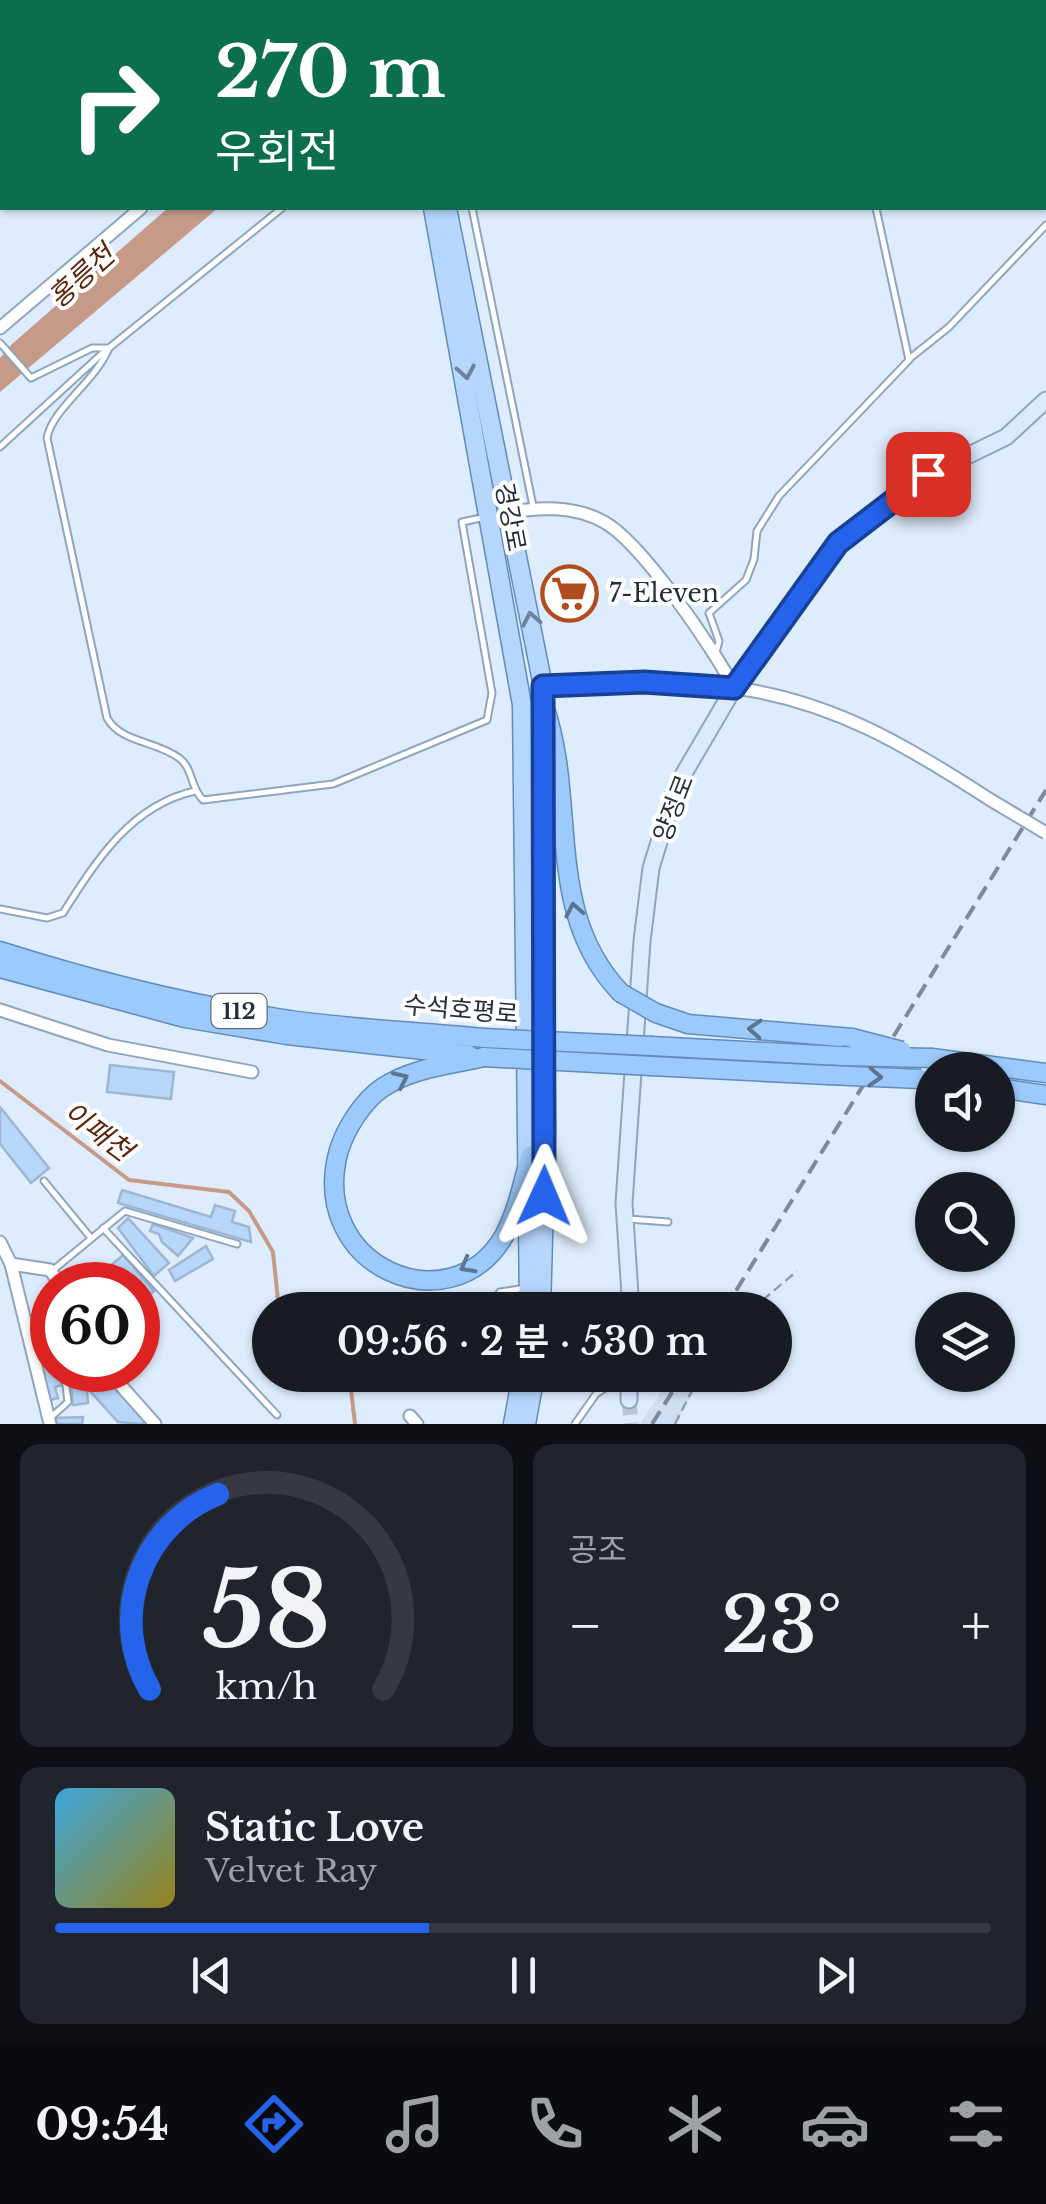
<!DOCTYPE html>
<html lang="ko">
<head>
<meta charset="utf-8">
<style>
  :root { --surface:#171b24; --page:#20242c; --text:#f1f3f6; --muted:#9ea1a6; --line:#363941; --accent:#2563eb }
  body { margin:0; font-family:"Libre Baskerville","Noto Sans KR",serif; background:var(--page); color:var(--text); height:100vh; display:flex; flex-direction:column; font-size:38px; white-space:nowrap }
  * { box-sizing:border-box; margin:0 }
  p { font-size:32px; color:var(--muted) }
  .icon { flex:none; width:55px; height:55px; fill:none; stroke:currentColor; stroke-width:2; stroke-linecap:round; stroke-linejoin:round }
  .map { position:relative; height:1424px; overflow:hidden }
  .details { display:flex; flex-direction:column; gap:20px; padding:20px; background:#0d0f14; flex:1 }
  .details>* { flex:none }
  .hud { position:absolute; left:0px; top:0px; width:1048px; height:210px; box-shadow:0 2px 8px #0004; background:#0b6e4f; color:#fff; overflow:hidden }
  .buttons { position:absolute; left:915px; top:1052px; display:grid; gap:20px }
  .buttons a { display:grid; place-items:center; width:100px; height:100px; border-radius:50%; background:var(--surface); box-shadow:0 2px 8px #0004; font-size:50px }
  .speed { position:absolute; left:30px; top:1262px; display:flex; gap:20px; font-size:50px; font-weight:700; text-align:center }
  .speed>* { display:grid; place-content:center; width:130px; height:130px; border-radius:50%; background:var(--surface); box-shadow:0 2px 8px #0004; line-height:1 }
  .speed .limit { border:15px solid #d22; background:#fff; color:#111 }
  .pin { position:absolute; display:grid; place-items:center; width:85px; height:85px; color:#fff; margin:-42px; border-radius:20px; box-shadow:0 5px 15px #0006 }
  .me { position:absolute; width:110px; margin:-55px; rotate:1deg; stroke-linejoin:round; filter:drop-shadow(0 0 8px #0008) }
  .turn { display:flex; align-items:center; gap:35px; height:210px; padding:0 50px; font-size:45px }
  .turn .icon { width:130px; height:130px; stroke-width:2.5 }
  .turn b { display:block; font-size:70px; line-height:85px }
  .big { font-size:75px; font-weight:600; line-height:1.1 }
  .details .tile { flex:1; display:flex; flex-direction:column; justify-content:center; gap:15px; min-width:0; padding:0 35px; border-radius:20px; background:var(--page) }
  .details .dial { align-items:center; gap:0 }
  .dial svg { height:260px; overflow:visible; fill:none; stroke:var(--line); stroke-width:7; stroke-linecap:round; text-anchor:middle }
  .dial text { fill:var(--text); stroke:none }
  .song { display:flex; align-items:center; gap:30px }
  .cover { width:120px; height:120px; border-radius:15px; background:linear-gradient(135deg,hsl(200 70% 55%),hsl(50 70% 35%)) }
  .played { height:10px; border-radius:5px; background:linear-gradient(90deg,var(--accent) 40%,var(--line) 40%) }
  .keys { display:flex; justify-content:space-around; direction:ltr }
  .heat { display:flex; justify-content:space-between; align-items:center; font-size:55px; direction:ltr }
  .details .tiles { flex:1; display:grid; gap:20px; grid-template-columns:1fr 1fr }
  .tile:last-child { grid-column:span 2 }
  .trip { position:absolute; left:252px; top:1292px; width:540px; height:100px; border-radius:50px; background:var(--surface); box-shadow:0 2px 8px #0004; font-weight:600; line-height:100px; text-align:center }
  .tabs { display:flex; height:160px; justify-content:space-around; align-items:center; background:#090b0e; color:var(--muted) }
  .tabs .icon { width:70px; height:70px }
  .tabs .active { color:var(--accent) }
  .tabs b { font-size:45px; color:var(--text) }
  .map>svg:first-child { display:block }
  .built { fill:#cedff2 }
  .green { fill:#e0bdb0 }
  .water { fill:#c79a88 }
  .lines { fill:none; stroke-linecap:round; stroke-linejoin:round }
  .stream { stroke:#c79a88; stroke-width:4 }
  .building { fill:#b7d7fa; stroke:#9fb6d1; stroke-width:2.5 }
  .secondary-tunnel { stroke:#b9c7d6; stroke-width:15; stroke-dasharray:15 8; stroke-linecap:butt }
  .service-casing { stroke:#8ea5bf; stroke-width:9 }
  .minor-casing { stroke:#8ea5bf; stroke-width:15 }
  .secondary-casing { stroke:#8ea5bf; stroke-width:19 }
  .primary-casing { stroke:#628bb8; stroke-width:21 }
  .trunk-casing { stroke:#628bb8; stroke-width:21 }
  .path { stroke:#919eab; stroke-width:2.5; stroke-dasharray:10 5; stroke-linecap:butt }
  .service { stroke:#fff; stroke-width:5 }
  .minor { stroke:#fff; stroke-width:11 }
  .secondary { stroke:#daebfe; stroke-width:15 }
  .primary { stroke:#b5d7fd; stroke-width:18 }
  .trunk { stroke:#9ccafc; stroke-width:18 }
  .rail { stroke:#7e8a97; stroke-width:4; stroke-dasharray:15 8; stroke-linecap:butt }
  .minor-bridge-casing { stroke:#8ea5bf; stroke-width:15; stroke-linecap:butt }
  .trunk-bridge-casing { stroke:#628bb8; stroke-width:21; stroke-linecap:butt }
  .minor-bridge { stroke:#fff; stroke-width:11 }
  .trunk-bridge { stroke:#9ccafc; stroke-width:18 }
  .oneway { stroke:#6d839b }
  .oneway2 { stroke:#5b7591 }
  .route-casing { stroke:#184099; stroke-width:25 }
  .route { stroke:#2563eb; stroke-width:18 }
  .labels { text-anchor:middle; stroke-width:8; stroke-linejoin:round; paint-order:stroke }
  .shield { fill:#fff; stroke:#666d74; stroke-width:2.5 }
  .shield-label { font-size:22px; font-weight:bold; fill:#252f39 }
  .street-label { font-size:25px; fill:#252f39; stroke:#fff }
  .poi-label { font-size:25px; fill:#252f39; stroke:#fff; text-anchor:start }
  .water-label { font-size:28px; font-style:italic; fill:#5c240a; stroke:#fff }
</style>
</head>
<body>
<div class="map">
<svg width="1046" height="1424" viewBox="0 0 1046 1424">
  <rect width="100%" height="100%" fill="#deedfd"/>
  <path class="built" d="M672,1375H703L675,1424H640Z"/>
  <path class="green" d="M63,0H340L65,2Z"/>
  <path class="water" d="M168,208H218L0,392V358L12,344Z"/>
  <g class="lines">
    <g class="stream">
      <path d="M878,0L882,2"/>
      <path d="M1045,83H1046"/>
      <path d="M0,1081L129,1180L229,1192L249,1211L273,1252L279,1310"/>
      <path d="M343,1375L350,1381L355,1424"/>
    </g>
  </g>
  <g class="building">
    <path d="M110,1065L174,1072L171,1099L107,1092Z"/>
    <path d="M0,1107L49,1168L31,1183L0,1144Z"/>
    <path d="M122,1190L211,1217L215,1205L235,1211L232,1222L249,1227L251,1242L118,1203Z"/>
    <path d="M128,1218L169,1263L154,1276L118,1228Z"/>
    <path d="M153,1224L193,1238L178,1256L162,1242L159,1234L150,1231Z"/>
    <path d="M206,1246L213,1259L175,1281L169,1270Z"/>
    <path d="M123,1255L154,1291L138,1304V1285H116L104,1271Z"/>
    <path d="M49,1354L62,1385L55,1387L58,1398L50,1400L38,1357Z"/>
    <path d="M70,1370H85L88,1403L73,1405Z"/>
    <path d="M107,1376L146,1420L142,1424L118,1422L90,1391Z"/>
    <path d="M83,1417L82,1424H57L55,1418Z"/>
  </g>
  <g class="lines">
    <path class="secondary-tunnel" d="M629,1400L631,1424"/>
    <defs>
      <g id="service">
        <path d="M472,208L533,506"/>
        <path d="M0,343L31,378L92,348H109L282,208"/>
        <path d="M109,348C95,382 52,409 47,438L107,718C121,743 157,741 179,758C193,768 190,787 203,800L333,784L487,720L492,693L462,522L486,517"/>
        <path d="M909,359L949,327L1046,225"/>
        <path d="M0,447L106,350"/>
        <path d="M716,653L719,641L709,613L746,580L754,559L757,531L779,496L909,360L876,208"/>
        <path d="M546,685L644,682L729,688"/>
        <path d="M0,909L47,918L63,913C96,861 131,805 195,791"/>
        <path d="M44,1181L91,1238"/>
        <path d="M628,1219L668,1222"/>
        <path d="M103,1228L277,1415"/>
        <path d="M52,1271L125,1211L237,1244"/>
        <path d="M487,1310L500,1292L526,1288"/>
        <path d="M33,1347L52,1348"/>
        <path d="M50,1418L68,1402L64,1370"/>
        <path d="M575,1424L596,1394L625,1375"/>
      </g>
      <g id="minor">
        <path d="M0,187H2"/>
        <path d="M0,328L141,208"/>
        <path d="M505,513C538,507 574,505 604,522C641,542 714,649 734,688C831,700 909,747 989,799"/>
        <path d="M0,1010L108,1045L252,1072"/>
        <path d="M0,1242L11,1264L50,1424"/>
        <path d="M11,1264L50,1270L61,1285"/>
        <path d="M107,1370L155,1424"/>
        <path d="M410,1416L417,1424"/>
      </g>
      <g id="secondary">
        <path d="M631,1310L624,1203L642,941L651,868L676,787L734,688L837,543L928,475L1006,437L1046,400"/>
        <path d="M629,1375V1400"/>
      </g>
      <g id="primary">
        <path d="M396,0L397,2"/>
        <path d="M362,2L364,0"/>
        <path d="M433,208L522,705L529,1310"/>
        <path d="M447,208L543,686L546,1130L541,1310"/>
        <path d="M513,1424L522,1375"/>
        <path d="M526,1424L535,1375"/>
      </g>
      <g id="trunk">
        <path d="M544,706C578,804 543,912 621,993"/>
        <path d="M0,951C91,980 182,1003 277,1018C345,1029 416,1031 484,1038"/>
        <path d="M0,968L185,1018L287,1035L469,1055"/>
        <path d="M656,1013L688,1024L852,1038"/>
        <path d="M652,1046L841,1056"/>
        <path d="M484,1057C449,1065 412,1068 382,1088C363,1101 346,1128 339,1150C306,1266 450,1328 504,1236C517,1212 523,1183 530,1156"/>
        <path d="M932,1058L1046,1073"/>
        <path d="M651,1066L828,1075"/>
        <path d="M998,1088L1046,1095"/>
      </g>
    </defs>
    <use href="#service" class="service-casing"/>
    <use href="#minor" class="minor-casing"/>
    <use href="#secondary" class="secondary-casing"/>
    <use href="#primary" class="primary-casing"/>
    <use href="#trunk" class="trunk-casing"/>
    <g class="path">
      <path d="M1045,119H1046"/>
      <path d="M751,1310L797,1271"/>
      <path d="M675,1424L700,1375"/>
    </g>
    <use href="#service" class="service"/>
    <use href="#minor" class="minor"/>
    <use href="#secondary" class="secondary"/>
    <use href="#primary" class="primary"/>
    <use href="#trunk" class="trunk"/>
    <g class="rail">
      <path d="M724,1310L1046,790"/>
      <path d="M652,1424L683,1375"/>
    </g>
    <defs>
      <path id="minor-bridge" d="M989,799L1046,833"/>
      <g id="trunk-bridge">
        <path d="M621,993L656,1013"/>
        <path d="M484,1038L652,1046"/>
        <path d="M852,1038L902,1051"/>
        <path d="M841,1056L932,1058"/>
        <path d="M484,1057L651,1066"/>
        <path d="M828,1075L921,1079"/>
      </g>
    </defs>
    <use href="#minor-bridge" class="minor-bridge-casing"/>
    <use href="#trunk-bridge" class="trunk-bridge-casing"/>
    <use href="#minor-bridge" class="minor-bridge"/>
    <use href="#trunk-bridge" class="trunk-bridge"/>
  </g>
  <defs><path id="oneway-chevron" d="M-2-3.5L2.5 0L-2 3.5" fill="none" stroke-width="1.6" stroke-linecap="round" stroke-linejoin="round" transform="scale(2.5)"/></defs>
  <g class="oneway">
    <use href="#oneway-chevron" transform="translate(466 372) rotate(80)"/>
    <use href="#oneway-chevron" transform="translate(531 619) rotate(-101)"/>
  </g>
  <g class="oneway2">
    <use href="#oneway-chevron" transform="translate(574 910) rotate(-101)"/>
    <use href="#oneway-chevron" transform="translate(755 1029) rotate(-176)"/>
    <use href="#oneway-chevron" transform="translate(875 1077) rotate(3)"/>
    <use href="#oneway-chevron" transform="translate(401 1079) rotate(-25)"/>
    <use href="#oneway-chevron" transform="translate(467 1266) rotate(151)"/>
  </g>
  <g class="lines">
    <defs>
      <path id="route" d="M544,1196L543,686L644,682L734,688L838,543L928,474"/>
    </defs>
    <use href="#route" class="route-casing"/>
    <use href="#route" class="route"/>
  </g>
  <defs>
    <symbol id="supermarket-ring" viewBox="-11 -11 22 22"><circle r="9.5" fill="#fff" stroke="#b14c1d" stroke-width="1.5"/><path d="M-6-5.5h2.5l.6 2H6L4.5 2H-2.5L-4.4-4H-6ZM-1.5 3.2a1.3 1.3 0 1 0 .1 0ZM3 3.2a1.3 1.3 0 1 0 .1 0Z" fill="#b14c1d"/></symbol>
  </defs>
  <g fill-rule="evenodd">
    <use href="#supermarket-ring" x="538" y="562" width="63" height="63"/>
  </g>
  <g class="labels">
    <rect class="shield" x="211.5" y="994" width="55" height="34" rx="8"/>
    <g class="shield-label">
      <text x="239" y="1019">112</text>
    </g>
    <g class="street-label">
      <text transform="translate(511 517) rotate(79)" y="9">경강로</text>
      <text transform="translate(673 808) rotate(-69)" y="9">양정로</text>
      <text transform="translate(461 1009) rotate(5)" y="9">수석호평로</text>
    </g>
    <g class="poi-label">
      <text x="609" y="602">7-Eleven</text>
    </g>
    <g class="water-label">
      <text transform="translate(81 276) rotate(-42)" y="10">홍릉천</text>
      <text transform="translate(98 1131) rotate(37)" y="10">이패천</text>
    </g>
  </g>
</svg>
<div class="buttons">
<a><svg class="icon" aria-label="sound" viewBox="0 0 24 24"><path d="M4 9h4l5-4v14l-5-4H4zM17 9q2 3 0 6"/></svg></a>
<a><svg class="icon" aria-label="search" viewBox="0 0 24 24"><circle cx="10" cy="10" r="6"/><path d="M15 15l6 6"/></svg></a>
<a><svg class="icon" aria-label="layers" viewBox="0 0 24 24"><path d="M12 4l9 5-9 5-9-5zM3 14l9 5 9-5"/></svg></a>
</div>
<div class="speed"><div class="limit">60</div></div>
<div class="pin" style="left:928px;top:474px;background:#d93025"><svg class="icon" aria-label="arrive" viewBox="0 0 24 24"><path d="M6 21V4h12l-3 4 3 4H6"/></svg></div>
<svg class="me" style="left:544px;top:1196px" viewBox="-20 -20 40 40"><path d="M0-17L14 15 0 8-14 15z" fill="#2563eb" stroke="#fff" stroke-width="4"/></svg>
<div class="trip">09:56 · 2 분 · 530 m</div>
<div class="hud">
<div class="turn"><svg class="icon" aria-label="right" viewBox="0 0 24 24"><path d="M7 20v-9h11M14 6l5 5-5 5"/></svg><div><b>270 m</b>우회전</div></div>
</div>
</div>
<section class="details">
<div class="tiles">
<div class="tile dial"><svg viewBox="0 0 100 80">
<path d="M14 69A42 42 0 1 1 86 69"/>
<path d="M14 69A42 42 0 0 1 35 9" stroke="#2563eb"/>
<text x="50" y="56" font-size="32" font-weight="700">58</text>
<text x="50" y="72" font-size="11">km/h</text>
</svg></div>
<div class="tile"><p>공조</p>
<div class="heat"><a>−</a><b class="big">23°</b><a>+</a></div>
</div>
<div class="tile">
<div class="song"><i class="cover"></i><div><b>Static Love</b><p>Velvet Ray</p></div></div>
<div class="played"></div>
<div class="keys"><svg class="icon" aria-label="previous" viewBox="0 0 24 24"><path d="M18 5L8 12l10 7zM5 5v14"/></svg><svg class="icon" aria-label="pause" viewBox="0 0 24 24"><path d="M8 5v14M16 5v14"/></svg><svg class="icon" aria-label="next" viewBox="0 0 24 24"><path d="M6 5l10 7-10 7zM19 5v14"/></svg></div>
</div>
</div>
</section>
<nav class="tabs">
<b>09:54</b>
<svg class="icon active" aria-label="directions" viewBox="0 0 24 24"><path d="M12 3l9 9-9 9-9-9zM9 14v-3h6M13 9l2 2-2 2"/></svg>
<svg class="icon" aria-label="music" viewBox="0 0 24 24"><path d="M9 18V5l10-2v13"/><circle cx="6" cy="18" r="3"/><circle cx="16" cy="16" r="3"/></svg>
<svg class="icon" aria-label="phone" viewBox="0 0 24 24"><path d="M5 4h4l2 5-3 2q2 4 5 5l2-3 5 2v4C11 20 4 13 5 4z"/></svg>
<svg class="icon" aria-label="climate" viewBox="0 0 24 24"><path d="M12 3v18M4 7l16 10M4 17L20 7"/></svg>
<svg class="icon" aria-label="car" viewBox="0 0 24 24"><path d="M5 17H2v-5l4-1 3-4h7l3 4 3 1v5h-3M9 17h6M6 11h13"/><circle cx="7" cy="17" r="2"/><circle cx="17" cy="17" r="2"/></svg>
<svg class="icon" aria-label="filters" viewBox="0 0 24 24"><path d="M4 7h16M4 17h16"/><circle cx="9" cy="7" r="2"/><circle cx="15" cy="17" r="2"/></svg>
</nav>
</body>
</html>
